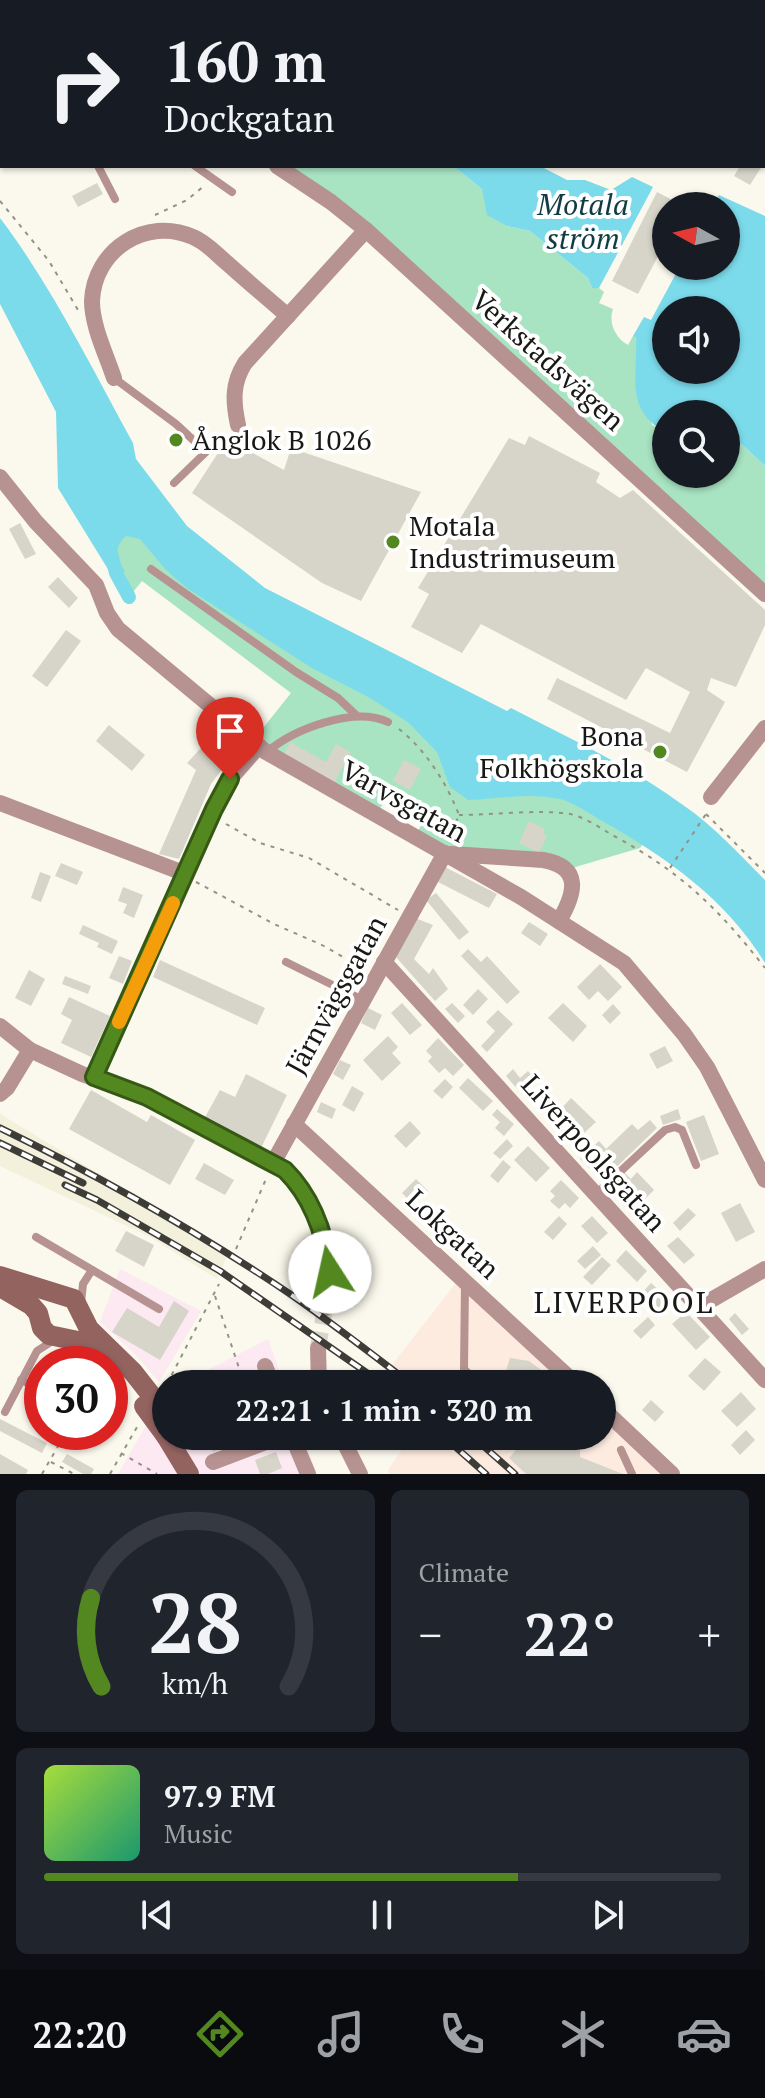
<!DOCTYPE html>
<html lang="en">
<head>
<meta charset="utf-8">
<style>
  :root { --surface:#171b24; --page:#20242c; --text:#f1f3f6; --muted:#9ea1a6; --line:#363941; --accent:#538821 }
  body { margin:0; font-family:"PT Serif",serif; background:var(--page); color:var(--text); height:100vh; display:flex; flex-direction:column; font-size:30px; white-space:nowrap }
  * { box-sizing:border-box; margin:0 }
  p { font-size:26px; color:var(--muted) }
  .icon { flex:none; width:44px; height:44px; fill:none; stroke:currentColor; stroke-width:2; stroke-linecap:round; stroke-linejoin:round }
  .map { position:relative; height:1474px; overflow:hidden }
  .details { display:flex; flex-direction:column; gap:16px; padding:16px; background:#0d0f14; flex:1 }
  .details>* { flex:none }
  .hud { position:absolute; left:0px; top:0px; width:766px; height:168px; box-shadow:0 2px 6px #0004; background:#171b24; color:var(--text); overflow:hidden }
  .needle { width:52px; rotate:278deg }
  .tools { position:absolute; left:652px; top:192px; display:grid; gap:16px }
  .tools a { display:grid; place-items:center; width:88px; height:88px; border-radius:50%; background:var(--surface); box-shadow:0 2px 6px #0004; font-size:40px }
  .speed { position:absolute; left:24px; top:1346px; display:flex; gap:16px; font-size:40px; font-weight:700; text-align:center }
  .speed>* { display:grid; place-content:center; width:104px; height:104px; border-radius:50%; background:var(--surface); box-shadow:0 2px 6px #0004; line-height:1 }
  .speed .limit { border:12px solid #d22; background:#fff; color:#111 }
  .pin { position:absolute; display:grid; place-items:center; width:68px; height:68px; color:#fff; margin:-82px -34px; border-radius:50% 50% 50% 0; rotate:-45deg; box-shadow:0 0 8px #0007 }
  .pin .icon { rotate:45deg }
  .me { position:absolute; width:88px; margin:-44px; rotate:350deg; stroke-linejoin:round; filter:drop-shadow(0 0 6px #0008) }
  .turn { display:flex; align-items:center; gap:28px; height:168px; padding:0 32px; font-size:36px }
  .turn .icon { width:104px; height:104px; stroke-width:2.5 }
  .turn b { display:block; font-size:56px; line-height:68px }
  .big { font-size:60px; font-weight:600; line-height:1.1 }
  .details .widget { flex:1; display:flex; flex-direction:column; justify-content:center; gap:12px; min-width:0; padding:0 28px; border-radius:12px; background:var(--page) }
  .details .dial { align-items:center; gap:0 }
  .dial svg { height:208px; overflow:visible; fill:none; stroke:var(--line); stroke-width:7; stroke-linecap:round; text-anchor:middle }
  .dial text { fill:var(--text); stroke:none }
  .song { display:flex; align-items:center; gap:24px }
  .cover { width:96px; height:96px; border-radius:12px; background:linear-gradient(135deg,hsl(80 70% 55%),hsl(160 70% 35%)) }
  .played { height:8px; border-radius:4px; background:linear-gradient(90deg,var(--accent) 70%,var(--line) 70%) }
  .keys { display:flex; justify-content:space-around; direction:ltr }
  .heat { display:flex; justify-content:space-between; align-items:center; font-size:44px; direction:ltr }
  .details .tiles { flex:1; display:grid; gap:16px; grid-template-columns:1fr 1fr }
  .widget:last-child { grid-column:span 2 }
  .trip { position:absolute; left:152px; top:1370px; width:464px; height:80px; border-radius:40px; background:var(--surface); box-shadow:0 2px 6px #0004; font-weight:600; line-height:80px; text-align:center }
  .tabs { display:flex; height:128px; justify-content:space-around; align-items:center; background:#090b0e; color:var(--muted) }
  .tabs .icon { width:56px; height:56px }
  .tabs .current { color:var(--accent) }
  .tabs b { font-size:36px; color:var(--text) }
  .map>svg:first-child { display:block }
  .commercial { fill:#fce9f1 }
  .industrial { fill:#fdebe0 }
  .built { fill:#f3f0dc }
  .green { fill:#a8e3c2 }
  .water { fill:#7cdbeb; fill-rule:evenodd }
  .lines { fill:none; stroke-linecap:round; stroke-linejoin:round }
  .canal { stroke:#7cdbeb; stroke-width:14 }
  .building { fill:#d7d5c9 }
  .minor-tunnel { stroke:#d9d7cc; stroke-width:16; stroke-dasharray:16 8; stroke-linecap:butt }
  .path { stroke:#939289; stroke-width:2; stroke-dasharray:4 6; stroke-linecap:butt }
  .service { stroke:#b69391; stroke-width:8 }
  .minor { stroke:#b69391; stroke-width:16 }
  .tertiary { stroke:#b69391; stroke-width:18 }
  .secondary { stroke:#936360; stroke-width:20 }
  .rail-casing { stroke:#3d3c37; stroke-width:7 }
  .rail { stroke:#fff; stroke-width:4; stroke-dasharray:12; stroke-linecap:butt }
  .route-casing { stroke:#365815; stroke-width:20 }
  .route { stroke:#538821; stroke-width:14 }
  .slow { stroke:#f59e0b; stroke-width:14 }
  .poi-dot { fill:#538821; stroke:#fff; stroke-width:3 }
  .labels { text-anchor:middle; stroke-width:8; stroke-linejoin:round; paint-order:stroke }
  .street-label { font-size:28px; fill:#181814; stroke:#fff }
  .poi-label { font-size:28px; fill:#181814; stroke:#fff; text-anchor:start }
  .water-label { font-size:30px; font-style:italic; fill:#103d44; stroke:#fff }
  .neighbourhood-label { font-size:30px; letter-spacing:2px; fill:#181814; stroke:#fff }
</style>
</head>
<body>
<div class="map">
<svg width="765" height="1474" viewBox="0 0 765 1474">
  <rect width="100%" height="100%" fill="#fbf9ed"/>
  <g class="commercial">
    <path d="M120,1269L201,1311L159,1382L136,1355L100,1322Z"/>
    <path d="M268,1339L284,1384H180Z"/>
    <path d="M166,1391V1436H303L317,1474H118Z"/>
  </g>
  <g class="industrial">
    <path d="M459,1279L572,1384H377Z"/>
    <path d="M602,1412L670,1474H389L388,1470L411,1436H602Z"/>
  </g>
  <path class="built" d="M0,1114L229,1252L217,1279L150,1237L0,1166Z"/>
  <g class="green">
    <path d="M290,166H453L482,189L507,226L530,231L588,278L592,288H599L604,292L599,303L613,309C608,324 616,338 628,345L633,336H636L652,425L666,433V474H726V434L734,437L765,466V593Z"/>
    <path d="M110,475L234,589L663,817L640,848L572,868L438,848L415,836L431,808L394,786L376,815L251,743L291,693L142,581L129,597L116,573Z"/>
  </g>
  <g class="water">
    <path d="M453,166H540L567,180H585L611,190L632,177L653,187L599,288H592L588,278L530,231L507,226L487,215L482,189Z"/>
    <path d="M719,195L765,216V466L734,437L726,434V414H666V433C624,408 638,379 636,337L633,336L644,317L651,320L680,266H726V206H713ZM666,310H726V370H666Z"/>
    <path d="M0,218C53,288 91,367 133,443L136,459L187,526L265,588L507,711L511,708C569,738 630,766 683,805C714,826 739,854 765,880V963C727,900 666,857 604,822C590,814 575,803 560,799C529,792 499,799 468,800L450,787L437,752L409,723L370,698L312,668L188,589L166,570L140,539L126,536C113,547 117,559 125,571L117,573L114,579L58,488L56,412L0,304Z"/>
  </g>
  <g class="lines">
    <path class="canal" d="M112,557L116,573L129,597"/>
  </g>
  <g class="building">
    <path d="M740,166H762L750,185L734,176Z"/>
    <path d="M97,183L103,194L78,207L72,196Z"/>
    <path d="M657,192L684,206H666V241L638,294L612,281Z"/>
    <path d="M529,436L600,473L596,482L620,498L633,490L765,610V625L736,687L711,678L707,690L725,702L687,772L547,699L557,678L670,733L690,692L646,668L626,700L481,624L462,653L411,627L429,594L418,588L509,438L525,445Z"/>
    <path d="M227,439L284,470L291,448L421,492L361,601L322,583L192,493Z"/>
    <path d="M20,523L36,554L25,559L9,529Z"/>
    <path d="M58,577L78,598L69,608L48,587Z"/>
    <path d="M66,630L81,641L47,687L32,676Z"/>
    <path d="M109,725L145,755L132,771L96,741Z"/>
    <path d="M218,730L238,748L211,784L179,859L159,854L196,770L187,763Z"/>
    <path d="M290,742L326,762L336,744L351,752L334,783L283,756Z"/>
    <path d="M404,760L421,769L410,790L393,781Z"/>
    <path d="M529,821L545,829L543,834L547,836L539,853L519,843Z"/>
    <path d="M61,863L83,872L77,885L55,876Z"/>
    <path d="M445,867L497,894L489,908L438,882Z"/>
    <path d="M40,872L51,876L41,902L31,898Z"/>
    <path d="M123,887L143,895L134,918L123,913L127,904L118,901Z"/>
    <path d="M436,893L469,932L459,940L426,900Z"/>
    <path d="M415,918L433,925L414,959L429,974L433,968L448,989L435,1001L395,956Z"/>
    <path d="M529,922L548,934L540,946L521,933Z"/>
    <path d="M83,925L118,941L112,954L97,947L99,943L79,934Z"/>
    <path d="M468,949L481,962L487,956L520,992L507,1004L461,956Z"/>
    <path d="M119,956L132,961L123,984L109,978Z"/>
    <path d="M160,960L265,1008L257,1025L153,977Z"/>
    <path d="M600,964L622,987L608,1001L598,991L589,1000L577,987Z"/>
    <path d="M29,970L45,979L31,1006L15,998Z"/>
    <path d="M65,976L91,986L88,994L62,984Z"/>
    <path d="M478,989L488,999L473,1015L463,1005Z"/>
    <path d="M69,997L110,1016L91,1057L61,1043L72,1020L61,1014Z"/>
    <path d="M402,1003L422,1025L410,1035L391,1013Z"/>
    <path d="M452,1003L465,1016L458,1023L445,1009Z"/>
    <path d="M563,1003L587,1026L573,1042L548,1018Z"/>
    <path d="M613,1004L621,1013L610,1024L602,1015Z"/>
    <path d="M368,1008L382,1015L375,1030L361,1023Z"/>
    <path d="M498,1010L513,1024L487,1052L481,1046L495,1031L486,1022Z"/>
    <path d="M388,1036L398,1047L392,1053L401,1063L382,1081L363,1060Z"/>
    <path d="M438,1038L464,1065L453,1076L445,1068L439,1073L428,1061L432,1057L426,1051Z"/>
    <path d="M665,1046L673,1061L657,1069L649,1054Z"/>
    <path d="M340,1060L351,1065L343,1080L333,1074Z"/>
    <path d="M513,1069L520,1078L528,1071L534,1078L519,1091L506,1076Z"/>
    <path d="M246,1074L287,1095L261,1148L204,1119L220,1090L235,1097Z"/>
    <path d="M468,1078L493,1101L483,1111L459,1088Z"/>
    <path d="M445,1079L453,1087L442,1099L433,1091Z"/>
    <path d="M352,1086L364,1093L354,1112L342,1105Z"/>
    <path d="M91,1090L147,1122L151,1115L195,1140L170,1185L69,1129Z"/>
    <path d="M571,1098L596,1122L584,1133L560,1110Z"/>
    <path d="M321,1102L336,1109L332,1119L317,1112Z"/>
    <path d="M497,1109L514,1124L504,1136L495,1128L500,1122L492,1115Z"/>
    <path d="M678,1109L681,1119L663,1125L660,1116Z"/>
    <path d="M704,1115L719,1154L701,1161L686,1122Z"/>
    <path d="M650,1120L657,1128L602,1181L580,1159L599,1141L606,1149L632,1124L638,1130Z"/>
    <path d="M410,1121L421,1133L406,1148L394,1136Z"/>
    <path d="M507,1139L513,1146L500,1159L493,1153Z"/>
    <path d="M528,1146L550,1168L536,1182L514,1160Z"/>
    <path d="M503,1160L511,1167L498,1183L490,1176Z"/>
    <path d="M204,1163L234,1180L225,1195L195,1179Z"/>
    <path d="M622,1170L631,1179L637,1172L654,1190L639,1205L657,1223L648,1231L605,1187Z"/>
    <path d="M416,1179L428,1191L414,1205L402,1193Z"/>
    <path d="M561,1180L579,1198L570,1208L565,1203L559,1209L550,1201L555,1196L550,1191Z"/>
    <path d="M740,1203L755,1232L736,1242L721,1213Z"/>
    <path d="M688,1208L696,1215L680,1231L673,1223Z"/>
    <path d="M559,1216L567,1224L553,1240L544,1232Z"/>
    <path d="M592,1216L608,1233L597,1243L581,1226Z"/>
    <path d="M126,1231L154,1245L144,1267L115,1251Z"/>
    <path d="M678,1237L695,1255L684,1264L667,1246Z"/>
    <path d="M593,1246L601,1255L585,1269L577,1261Z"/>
    <path d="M626,1250L647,1271L637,1282L616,1261Z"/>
    <path d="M602,1257L611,1265L592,1285L583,1277Z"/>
    <path d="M651,1283L673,1303L664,1313L642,1293Z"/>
    <path d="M174,1301L189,1311L160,1360L112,1332L127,1308L159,1327Z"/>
    <path d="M686,1312L710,1337L696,1350L672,1324Z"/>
    <path d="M735,1313L749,1329L742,1335L729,1319Z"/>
    <path d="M648,1317L655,1325L641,1339L633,1331Z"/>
    <path d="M510,1358L529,1361L560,1384H502Z"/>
    <path d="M705,1358L721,1372L704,1391L688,1376Z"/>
    <path d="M741,1392L756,1409L737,1427L721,1411Z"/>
    <path d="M651,1400L664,1412L655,1422L642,1410Z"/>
    <path d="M0,1419L47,1443L42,1453L0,1431Z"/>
    <path d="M746,1430L755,1440L740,1455L731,1445Z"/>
    <path d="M206,1436H248L213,1452Z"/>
    <path d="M521,1436H580V1457L623,1474H526L509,1458L521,1444Z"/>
    <path d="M276,1452L282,1468L268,1474H260L255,1460Z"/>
    <path d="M0,1454L28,1470L26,1474H0Z"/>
    <path d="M67,1454L94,1469L91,1474H83L62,1462Z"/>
  </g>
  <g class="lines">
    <path class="minor-tunnel" d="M318,1348L325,1308"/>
    <g class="path">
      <path d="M745,0L748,2"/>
      <path d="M0,201L49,261L78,310"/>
      <path d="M155,215L187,200L204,186"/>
      <path d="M399,729C426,750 447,784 459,815L450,837"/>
      <path d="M706,814L765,873"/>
      <path d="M459,815C491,815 540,809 570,814C585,817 600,828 614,836C681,872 718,908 765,968"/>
      <path d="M226,824L260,843L309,858L398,910"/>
      <path d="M670,868L706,814"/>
      <path d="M196,882L274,924L322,945L364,969"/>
      <path d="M236,1249L266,1179"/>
      <path d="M215,1296L240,1371"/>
      <path d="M50,1357L68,1364"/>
      <path d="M167,1384L219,1284"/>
      <path d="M110,1392L128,1413"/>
      <path d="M192,1436L202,1450"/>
      <path d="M121,1453L157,1474"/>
      <path d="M51,1462L74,1474"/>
      <path d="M42,1474L61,1441"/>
      <path d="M110,1474L137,1427"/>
    </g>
    <g class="service">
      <path d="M74,0L77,2"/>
      <path d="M136,0L139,2"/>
      <path d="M0,30L2,32"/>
      <path d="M0,118L2,120"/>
      <path d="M764,121L765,120"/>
      <path d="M98,166L115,199"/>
      <path d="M195,166L232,192"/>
      <path d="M114,378L176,424L206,452L174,483"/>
      <path d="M151,569L296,672L338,698L357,716"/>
      <path d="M267,752C294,729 354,706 388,722"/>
      <path d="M286,962L363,1000"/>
      <path d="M596,1194L665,1130L675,1127L682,1130L696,1165"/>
      <path d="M36,1237L159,1309"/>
      <path d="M465,1284L464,1369L479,1384"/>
      <path d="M81,1303L83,1284L92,1270"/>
      <path d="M21,1380L42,1390"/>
      <path d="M5,1412L37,1351L54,1340"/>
      <path d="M621,1450L632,1474"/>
    </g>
    <g class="minor">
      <path d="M0,71L2,73"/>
      <path d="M277,166L331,202L366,230L765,594"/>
      <path d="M114,378C106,354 92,326 92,301C94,250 146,216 193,237C206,242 216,254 227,263C247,281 267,298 288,316"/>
      <path d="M238,425C233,402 232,383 245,363L366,230"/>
      <path d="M0,477L36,522L96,585L107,613L118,629L266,752L521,897L624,963L684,1034L707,1067L765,1180"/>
      <path d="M711,797L765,728"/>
      <path d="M0,803L186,874"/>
      <path d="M451,854L543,860C583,867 575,894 559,921"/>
      <path d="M384,962L765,1380"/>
      <path d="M0,1026L30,1050L82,1074L147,1097L285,1170C321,1208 335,1258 325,1308"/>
      <path d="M94,1077L214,809L230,779L259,746"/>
      <path d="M0,1094L7,1088L30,1050"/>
      <path d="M294,1124L576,1384"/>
      <path d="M273,1163L445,853"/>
      <path d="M699,1307L765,1269"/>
      <path d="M318,1348L319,1384"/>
      <path d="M265,1366L272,1384"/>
      <path d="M602,1408L672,1474"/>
      <path d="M292,1436L308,1474"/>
      <path d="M341,1436L360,1474"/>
      <path d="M213,1462L282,1436"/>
    </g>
    <g class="tertiary">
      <path d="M34,0L37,2"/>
      <path d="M417,0L420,2"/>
      <path d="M722,0L725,2"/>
      <path d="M342,2L345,0"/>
      <path d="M686,2L687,0"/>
      <path d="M764,30L765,31"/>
    </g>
    <g class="secondary">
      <path d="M0,1276L74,1299L89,1329L133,1372L166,1414"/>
      <path d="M0,1287L31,1305L38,1313L42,1328L49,1335L78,1341L105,1361"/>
      <path d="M144,1406L166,1436"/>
      <path d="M166,1436L189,1474"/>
    </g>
    <defs>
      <g id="rail">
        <path d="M0,1128C101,1177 200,1233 293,1296C333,1324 372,1354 411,1384"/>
        <path d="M0,1143L83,1183"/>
        <path d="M65,1185L97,1200L220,1271L383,1384"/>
        <path d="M443,1436L486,1474"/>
        <path d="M472,1436L515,1474"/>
      </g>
    </defs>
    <use href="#rail" class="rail-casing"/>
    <use href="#rail" class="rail"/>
  </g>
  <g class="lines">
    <defs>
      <path id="route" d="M230,779L214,809L94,1077L147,1097L285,1170C313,1198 325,1234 330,1272"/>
    </defs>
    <use href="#route" class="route-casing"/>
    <use href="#route" class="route"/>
    <path class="slow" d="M119,1022L173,903"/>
  </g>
  <g class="poi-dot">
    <circle cx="176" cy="440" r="8"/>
    <circle cx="393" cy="542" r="8"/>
    <circle cx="660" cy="752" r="8"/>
  </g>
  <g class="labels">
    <g class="street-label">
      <text transform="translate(548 360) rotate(42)" y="10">Verkstadsvägen</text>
      <text transform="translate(404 801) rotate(29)" y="10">Varvsgatan</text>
      <text transform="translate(336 995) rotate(-61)" y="10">Järnvägsgatan</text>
      <text transform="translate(594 1153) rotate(48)" y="10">Liverpoolsgatan</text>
      <text transform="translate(453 1234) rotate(43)" y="10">Lokgatan</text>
    </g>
    <g class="poi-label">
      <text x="192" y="450">Ånglok B 1026</text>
      <text x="409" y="536">Motala<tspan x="409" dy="32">Industrimuseum</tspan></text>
      <text x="644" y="746" text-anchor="end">Bona<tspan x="644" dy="32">Folkhögskola</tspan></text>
    </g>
    <g class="water-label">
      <text x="583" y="215">Motala<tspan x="583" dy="34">ström</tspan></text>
    </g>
    <g class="neighbourhood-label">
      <text x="624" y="1313">LIVERPOOL</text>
    </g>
  </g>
</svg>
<div class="tools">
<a><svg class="needle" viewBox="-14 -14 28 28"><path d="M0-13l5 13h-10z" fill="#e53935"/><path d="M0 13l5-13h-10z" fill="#9ea1a6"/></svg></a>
<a><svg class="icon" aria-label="sound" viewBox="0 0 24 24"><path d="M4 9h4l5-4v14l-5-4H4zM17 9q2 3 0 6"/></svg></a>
<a><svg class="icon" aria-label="search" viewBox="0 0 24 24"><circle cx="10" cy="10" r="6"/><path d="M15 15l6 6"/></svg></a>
</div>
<div class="speed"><div class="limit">30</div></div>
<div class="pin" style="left:230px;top:779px;background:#d93025"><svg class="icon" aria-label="arrive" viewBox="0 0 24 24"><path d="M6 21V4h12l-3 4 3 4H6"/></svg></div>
<svg class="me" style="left:330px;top:1272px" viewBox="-20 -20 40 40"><circle r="19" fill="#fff"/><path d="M0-13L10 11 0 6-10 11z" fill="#538821"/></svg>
<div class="trip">22:21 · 1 min · 320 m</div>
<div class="hud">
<div class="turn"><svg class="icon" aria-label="right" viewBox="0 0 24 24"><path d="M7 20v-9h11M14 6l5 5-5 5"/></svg><div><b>160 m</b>Dockgatan</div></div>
</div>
</div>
<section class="details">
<div class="tiles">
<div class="widget dial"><svg viewBox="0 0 100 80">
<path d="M14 69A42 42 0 1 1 86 69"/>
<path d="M14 69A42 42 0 0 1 10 35" stroke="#538821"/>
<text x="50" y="56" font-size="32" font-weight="700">28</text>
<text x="50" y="72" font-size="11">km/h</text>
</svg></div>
<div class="widget"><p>Climate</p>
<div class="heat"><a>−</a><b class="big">22°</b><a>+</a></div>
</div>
<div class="widget">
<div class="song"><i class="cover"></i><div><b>97.9 FM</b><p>Music</p></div></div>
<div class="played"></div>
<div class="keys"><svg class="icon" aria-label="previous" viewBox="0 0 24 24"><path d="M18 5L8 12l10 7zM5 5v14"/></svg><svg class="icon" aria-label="pause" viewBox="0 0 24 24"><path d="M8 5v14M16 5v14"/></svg><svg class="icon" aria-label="next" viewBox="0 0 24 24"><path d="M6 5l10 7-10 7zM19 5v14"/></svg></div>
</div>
</div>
</section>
<nav class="tabs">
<b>22:20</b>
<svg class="icon current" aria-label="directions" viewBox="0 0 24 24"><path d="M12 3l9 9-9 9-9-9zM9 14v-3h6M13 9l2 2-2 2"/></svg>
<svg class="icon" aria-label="music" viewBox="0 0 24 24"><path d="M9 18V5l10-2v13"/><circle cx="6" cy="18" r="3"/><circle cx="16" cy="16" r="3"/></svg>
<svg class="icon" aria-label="phone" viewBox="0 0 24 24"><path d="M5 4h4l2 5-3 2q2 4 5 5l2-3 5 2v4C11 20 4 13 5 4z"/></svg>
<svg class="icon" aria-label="climate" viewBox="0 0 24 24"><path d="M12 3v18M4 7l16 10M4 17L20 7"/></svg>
<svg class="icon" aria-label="car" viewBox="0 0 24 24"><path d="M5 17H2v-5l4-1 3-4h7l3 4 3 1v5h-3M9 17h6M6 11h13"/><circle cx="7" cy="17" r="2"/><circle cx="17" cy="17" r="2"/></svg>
</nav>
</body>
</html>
